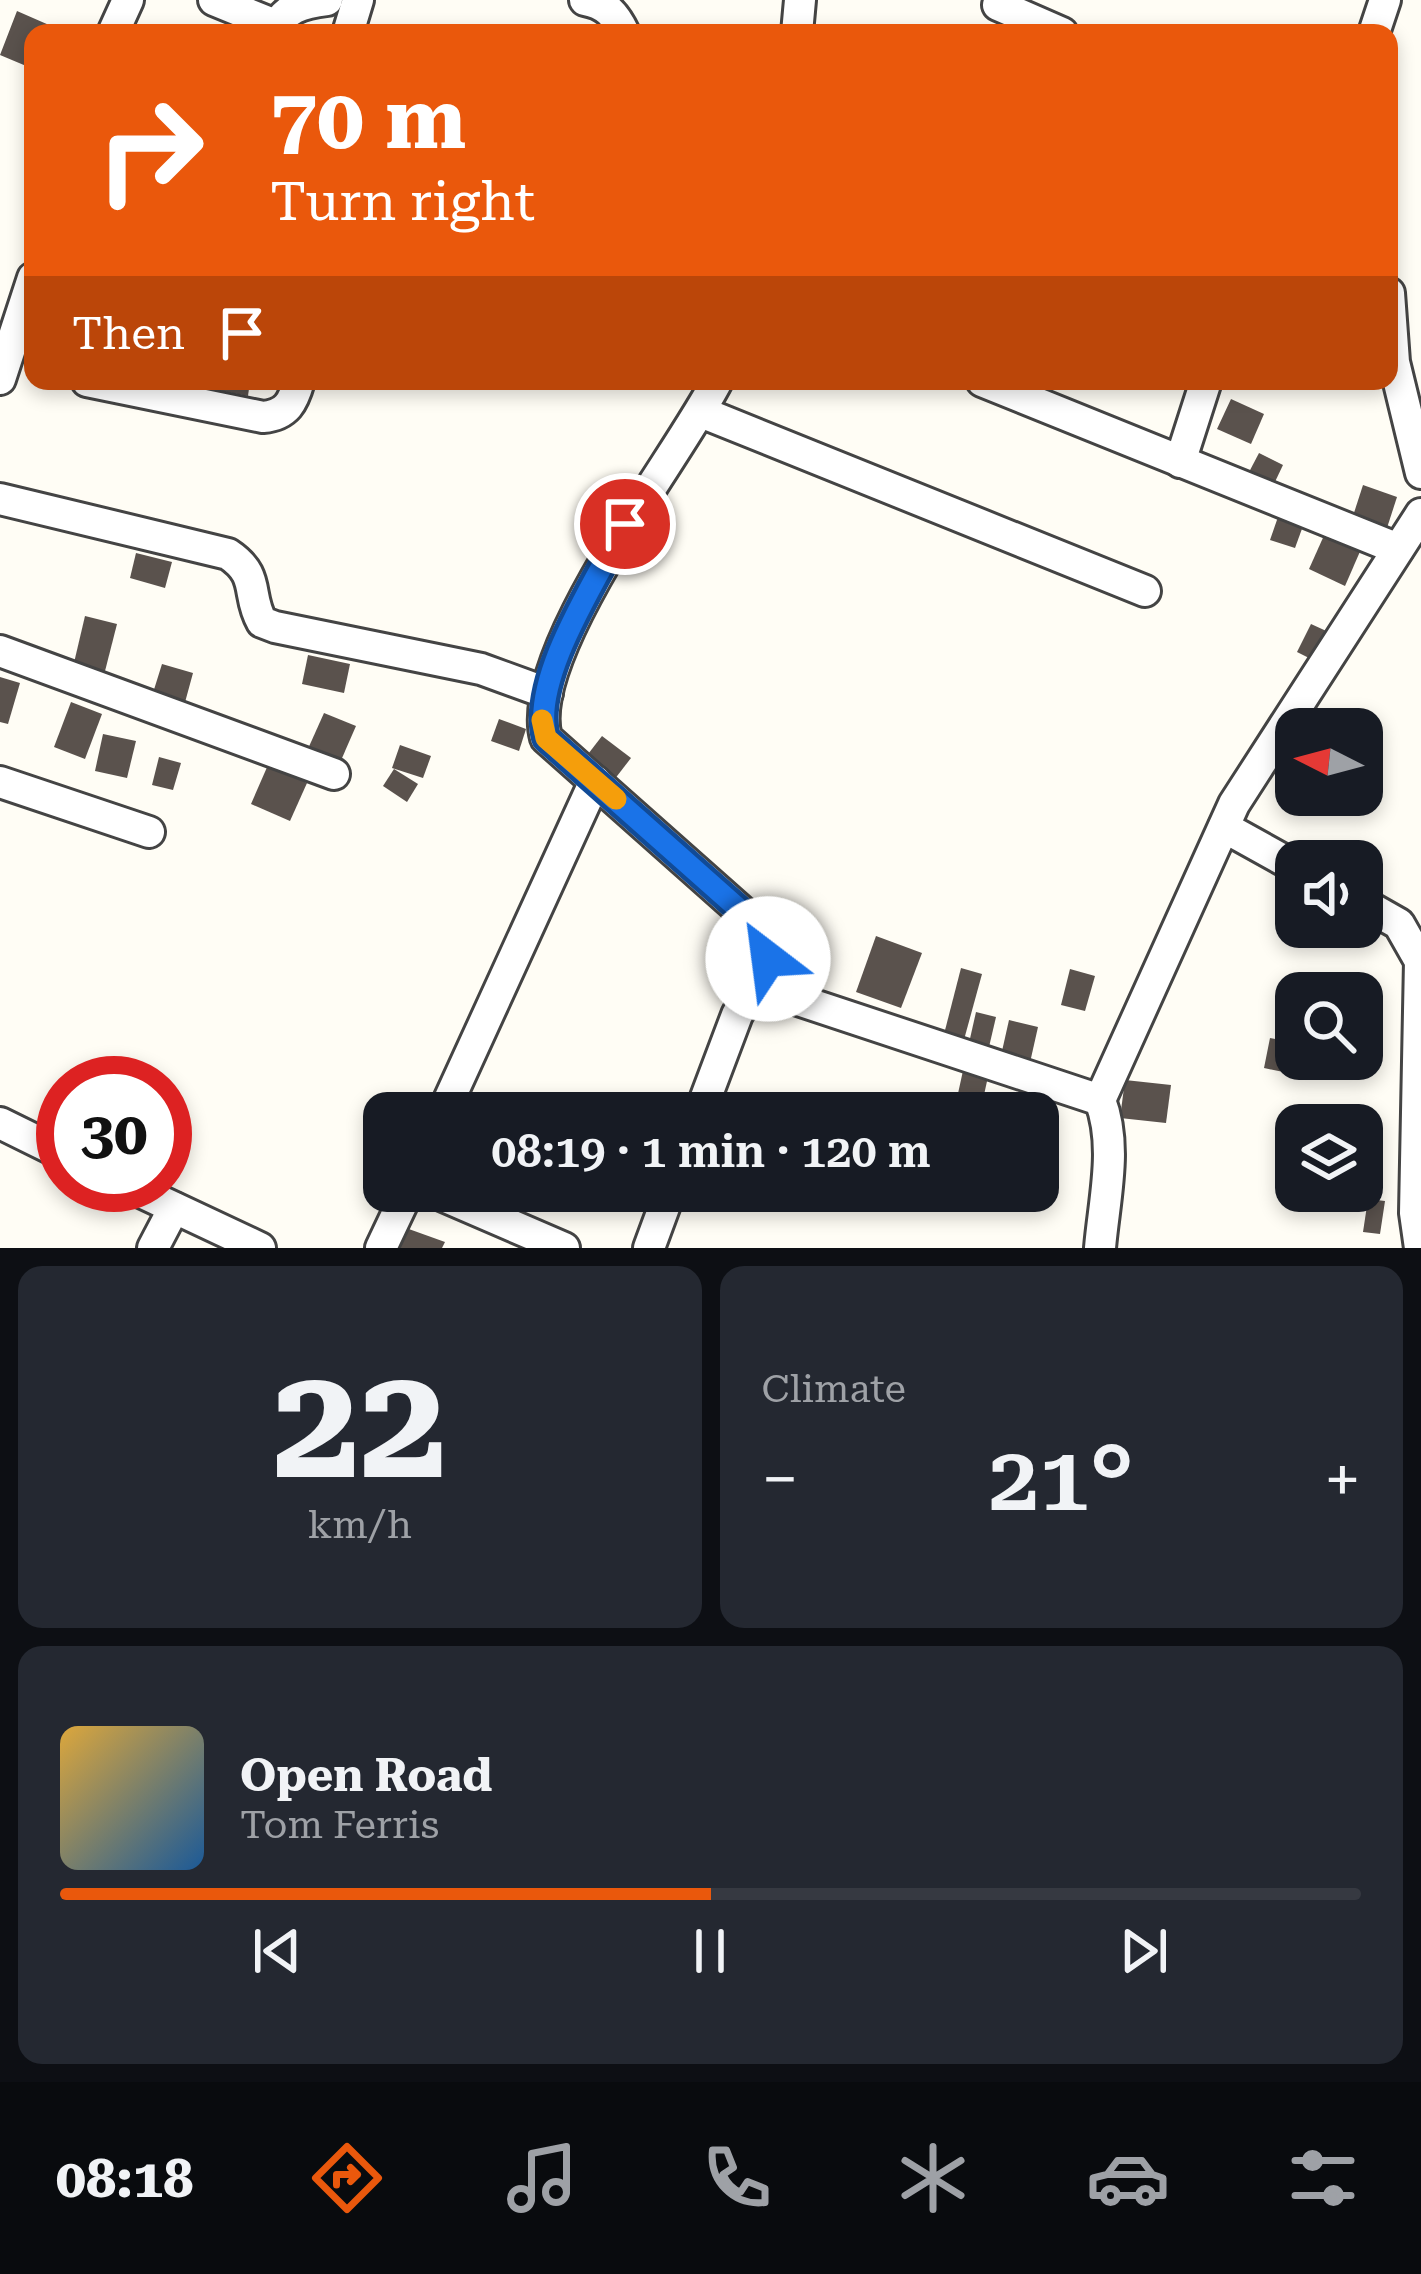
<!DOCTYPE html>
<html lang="en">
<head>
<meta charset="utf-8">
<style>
  :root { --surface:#171b24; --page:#242831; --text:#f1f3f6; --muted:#9ea1a6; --line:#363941; --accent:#ea580c }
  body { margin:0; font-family:"Roboto Serif",serif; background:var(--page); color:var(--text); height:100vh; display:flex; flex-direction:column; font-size:45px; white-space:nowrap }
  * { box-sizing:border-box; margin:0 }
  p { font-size:39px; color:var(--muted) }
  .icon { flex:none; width:66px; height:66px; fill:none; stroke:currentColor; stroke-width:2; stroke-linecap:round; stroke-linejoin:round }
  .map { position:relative; height:1248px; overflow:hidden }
  .drawer { display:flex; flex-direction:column; gap:18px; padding:18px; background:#0d0f14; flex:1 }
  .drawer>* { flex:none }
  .banner { position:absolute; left:24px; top:24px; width:1374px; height:366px; border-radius:24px; box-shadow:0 6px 18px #0003; background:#ea580c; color:#fff; overflow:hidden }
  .needle { width:78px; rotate:276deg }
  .tools { position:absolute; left:1275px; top:708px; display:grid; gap:24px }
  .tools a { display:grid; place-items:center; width:108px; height:108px; border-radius:24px; background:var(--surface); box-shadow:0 6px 18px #0003; font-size:60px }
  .speed { position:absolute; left:36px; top:1056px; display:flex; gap:24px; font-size:60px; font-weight:700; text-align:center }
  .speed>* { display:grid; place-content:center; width:156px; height:156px; border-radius:50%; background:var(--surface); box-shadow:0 6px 18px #0003; line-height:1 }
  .speed .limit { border:18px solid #d22; background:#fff; color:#111 }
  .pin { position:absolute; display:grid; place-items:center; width:102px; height:102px; color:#fff; margin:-51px; border:6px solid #fff; border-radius:50%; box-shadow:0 3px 12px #0007 }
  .me { position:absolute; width:132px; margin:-66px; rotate:330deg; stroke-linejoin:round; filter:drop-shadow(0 0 9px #0008) }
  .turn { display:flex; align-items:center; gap:42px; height:252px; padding:0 48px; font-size:54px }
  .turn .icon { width:156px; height:156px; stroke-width:2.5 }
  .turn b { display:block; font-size:84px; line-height:102px }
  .then { display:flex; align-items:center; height:114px; padding:0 48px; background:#0003; gap:24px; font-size:45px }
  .big { font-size:90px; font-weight:600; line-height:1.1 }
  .drawer .card { flex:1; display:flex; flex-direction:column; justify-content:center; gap:18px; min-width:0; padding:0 42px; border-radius:24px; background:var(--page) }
  .drawer .dial { align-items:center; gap:0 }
  .dial b { font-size:156px; line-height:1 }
  .song { display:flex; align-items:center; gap:36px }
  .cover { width:144px; height:144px; border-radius:18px; background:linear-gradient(135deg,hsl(40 70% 55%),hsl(210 70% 35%)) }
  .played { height:12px; border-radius:6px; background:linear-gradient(90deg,var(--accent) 50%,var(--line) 50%) }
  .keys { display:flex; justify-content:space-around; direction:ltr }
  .heat { display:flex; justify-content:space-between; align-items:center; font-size:66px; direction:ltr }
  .drawer .tiles { flex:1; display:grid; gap:18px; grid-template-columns:1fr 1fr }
  .card:last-child { grid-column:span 2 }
  .trip { position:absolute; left:363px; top:1092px; width:696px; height:120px; border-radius:24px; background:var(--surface); box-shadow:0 6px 18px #0003; font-weight:600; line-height:120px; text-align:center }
  .tabs { display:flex; height:192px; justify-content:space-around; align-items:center; background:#090b0e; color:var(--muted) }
  .tabs .icon { width:84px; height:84px }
  .tabs .active { color:var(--accent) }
  .tabs b { font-size:54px; color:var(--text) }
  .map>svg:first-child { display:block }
  .building { fill:#5a524d }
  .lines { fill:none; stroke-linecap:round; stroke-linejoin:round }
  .street-casing { stroke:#444; stroke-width:36 }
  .street { stroke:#fff; stroke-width:30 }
  .route-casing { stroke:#114b97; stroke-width:30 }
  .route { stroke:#1a73e8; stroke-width:21 }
  .slow { stroke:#f59e0b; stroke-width:21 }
</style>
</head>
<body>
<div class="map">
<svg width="1421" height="1248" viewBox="0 0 1421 1248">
  <rect width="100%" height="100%" fill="#fffdf5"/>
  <g class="building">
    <path d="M17,11L49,25L46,33H33L31,68L0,55Z"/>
    <path d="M219,381H250L248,396L217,390Z"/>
    <path d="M1231,399L1264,414L1251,444L1217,429Z"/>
    <path d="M1259,453L1283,465L1273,486L1248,474Z"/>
    <path d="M1363,485L1397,497L1386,531L1352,519Z"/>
    <path d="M1278,517L1303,526L1295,548L1270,540Z"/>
    <path d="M1326,531L1362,547L1345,586L1309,569Z"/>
    <path d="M136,553L172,562L165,588L130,578Z"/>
    <path d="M85,616L117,624L104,675L73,667Z"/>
    <path d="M1311,624L1335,635L1321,664L1297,652Z"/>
    <path d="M308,655L350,664L344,693L302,684Z"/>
    <path d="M162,664L193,673L184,706L152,696Z"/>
    <path d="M0,677L20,683L8,724L0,722Z"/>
    <path d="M71,702L102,714L85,759L54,747Z"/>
    <path d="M324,713L356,726L339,765L307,751Z"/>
    <path d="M499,719L526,729L519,751L491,741Z"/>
    <path d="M103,734L136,741L127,778L95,771Z"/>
    <path d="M602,736L631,758L614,780L585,758Z"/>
    <path d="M400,745L431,756L423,778L392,768Z"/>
    <path d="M159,757L181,763L173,790L152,785Z"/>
    <path d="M268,765L307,783L290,821L251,804Z"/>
    <path d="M394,769L418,784L407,802L383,786Z"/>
    <path d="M876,936L922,953L901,1008L856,992Z"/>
    <path d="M961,968L982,974L962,1047L942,1042Z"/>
    <path d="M1070,969L1095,976L1085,1011L1061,1005Z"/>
    <path d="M976,1012L996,1017L989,1047L969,1043Z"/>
    <path d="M1009,1020L1038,1027L1029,1067L1000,1060Z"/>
    <path d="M1270,1038L1296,1043V1059H1306L1303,1076L1264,1068Z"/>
    <path d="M964,1066L989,1072L982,1104L957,1098Z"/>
    <path d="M1125,1080L1171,1085L1166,1123L1120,1118Z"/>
    <path d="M1368,1199L1385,1201L1380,1234L1363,1232Z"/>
    <path d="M406,1228L445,1242L442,1248H398Z"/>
  </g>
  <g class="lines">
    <defs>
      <g id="street">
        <path d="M214,0L275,25"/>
        <path d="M585,0C606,4 615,14 624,33"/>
        <path d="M998,5L1062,33"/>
        <path d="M113,33L128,0"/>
        <path d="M273,33C283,8 302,3 327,0"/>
        <path d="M348,33L358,0"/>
        <path d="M797,33L800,0"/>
        <path d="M1374,33L1385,0"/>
        <path d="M1389,293L1394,362L1421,473"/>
        <path d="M0,379L33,278"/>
        <path d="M87,381L263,417C287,415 293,402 299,381"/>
        <path d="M982,381L1398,549"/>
        <path d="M701,412L1145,591"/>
        <path d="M1180,462L1206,381"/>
        <path d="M0,499L228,554C261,576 246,594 262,622L275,627L481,669L547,693"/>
        <path d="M0,651L334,774"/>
        <path d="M0,782L149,832"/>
        <path d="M1224,827L1296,867"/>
        <path d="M1362,903L1399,924L1420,961L1415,1213L1420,1248"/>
        <path d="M753,985L1100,1100C1118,1146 1104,1200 1100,1248"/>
        <path d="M1100,1100L1234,804L1421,514"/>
        <path d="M443,1113L595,781"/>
        <path d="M700,1113L737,1015L768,959L769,947L759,927L546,738C523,654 677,459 717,381"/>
        <path d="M0,1123L63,1154"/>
        <path d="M126,1185L260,1248"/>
        <path d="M432,1191L564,1248"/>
        <path d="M153,1248L174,1208"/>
        <path d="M381,1248L408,1191"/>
        <path d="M649,1248L670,1191"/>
      </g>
    </defs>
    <use href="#street" class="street-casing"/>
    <use href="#street" class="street"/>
  </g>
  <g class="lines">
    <defs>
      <path id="route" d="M625,524C598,578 530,678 546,738L759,927L769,947L768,959"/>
    </defs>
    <use href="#route" class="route-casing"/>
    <use href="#route" class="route"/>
    <path class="slow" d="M542,720L546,738L616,799"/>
  </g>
</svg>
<div class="tools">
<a><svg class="needle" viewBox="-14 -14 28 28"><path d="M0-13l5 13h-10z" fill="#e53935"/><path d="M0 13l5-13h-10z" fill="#9ea1a6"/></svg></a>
<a><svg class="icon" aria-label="sound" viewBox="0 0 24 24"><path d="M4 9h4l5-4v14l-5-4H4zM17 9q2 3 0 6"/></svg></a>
<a><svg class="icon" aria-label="search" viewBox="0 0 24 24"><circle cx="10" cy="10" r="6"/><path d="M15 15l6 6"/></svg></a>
<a><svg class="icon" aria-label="layers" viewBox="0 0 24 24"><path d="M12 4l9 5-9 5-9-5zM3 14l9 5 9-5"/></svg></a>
</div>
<div class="speed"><div class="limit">30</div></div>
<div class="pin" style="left:625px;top:524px;background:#d93025"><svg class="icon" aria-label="arrive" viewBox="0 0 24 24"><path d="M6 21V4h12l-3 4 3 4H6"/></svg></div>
<svg class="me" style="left:768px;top:959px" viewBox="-20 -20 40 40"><circle r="19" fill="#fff"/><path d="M0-13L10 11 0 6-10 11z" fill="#1a73e8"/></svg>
<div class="trip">08:19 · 1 min · 120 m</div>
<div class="banner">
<div class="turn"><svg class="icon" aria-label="right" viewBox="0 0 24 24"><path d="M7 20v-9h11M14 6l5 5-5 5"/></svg><div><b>70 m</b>Turn right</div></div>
<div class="then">Then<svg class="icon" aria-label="arrive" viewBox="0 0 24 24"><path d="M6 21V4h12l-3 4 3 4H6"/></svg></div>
</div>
</div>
<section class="drawer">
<div class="tiles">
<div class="card dial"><b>22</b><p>km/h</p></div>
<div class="card"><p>Climate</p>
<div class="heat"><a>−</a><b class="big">21°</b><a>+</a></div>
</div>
<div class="card">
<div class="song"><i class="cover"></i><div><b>Open Road</b><p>Tom Ferris</p></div></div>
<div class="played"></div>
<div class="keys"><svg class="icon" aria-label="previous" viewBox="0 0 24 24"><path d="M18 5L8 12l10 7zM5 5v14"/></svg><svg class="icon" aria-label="pause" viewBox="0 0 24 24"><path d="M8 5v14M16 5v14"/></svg><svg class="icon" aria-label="next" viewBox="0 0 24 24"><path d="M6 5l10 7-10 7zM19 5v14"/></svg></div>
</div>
</div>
</section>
<nav class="tabs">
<b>08:18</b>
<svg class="icon active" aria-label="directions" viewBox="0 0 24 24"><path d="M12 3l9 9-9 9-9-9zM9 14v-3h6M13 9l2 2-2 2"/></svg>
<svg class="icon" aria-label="music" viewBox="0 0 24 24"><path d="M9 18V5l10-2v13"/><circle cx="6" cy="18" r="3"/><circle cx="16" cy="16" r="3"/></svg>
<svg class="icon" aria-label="phone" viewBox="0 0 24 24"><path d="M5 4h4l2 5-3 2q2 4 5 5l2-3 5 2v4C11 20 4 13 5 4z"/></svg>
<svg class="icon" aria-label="climate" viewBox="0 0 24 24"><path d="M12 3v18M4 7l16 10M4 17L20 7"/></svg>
<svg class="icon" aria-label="car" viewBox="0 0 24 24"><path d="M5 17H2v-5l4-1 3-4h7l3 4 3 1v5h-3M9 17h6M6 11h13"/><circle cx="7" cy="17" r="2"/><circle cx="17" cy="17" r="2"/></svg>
<svg class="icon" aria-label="filters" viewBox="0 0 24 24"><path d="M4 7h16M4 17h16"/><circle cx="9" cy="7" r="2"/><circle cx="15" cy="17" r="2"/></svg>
</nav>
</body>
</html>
